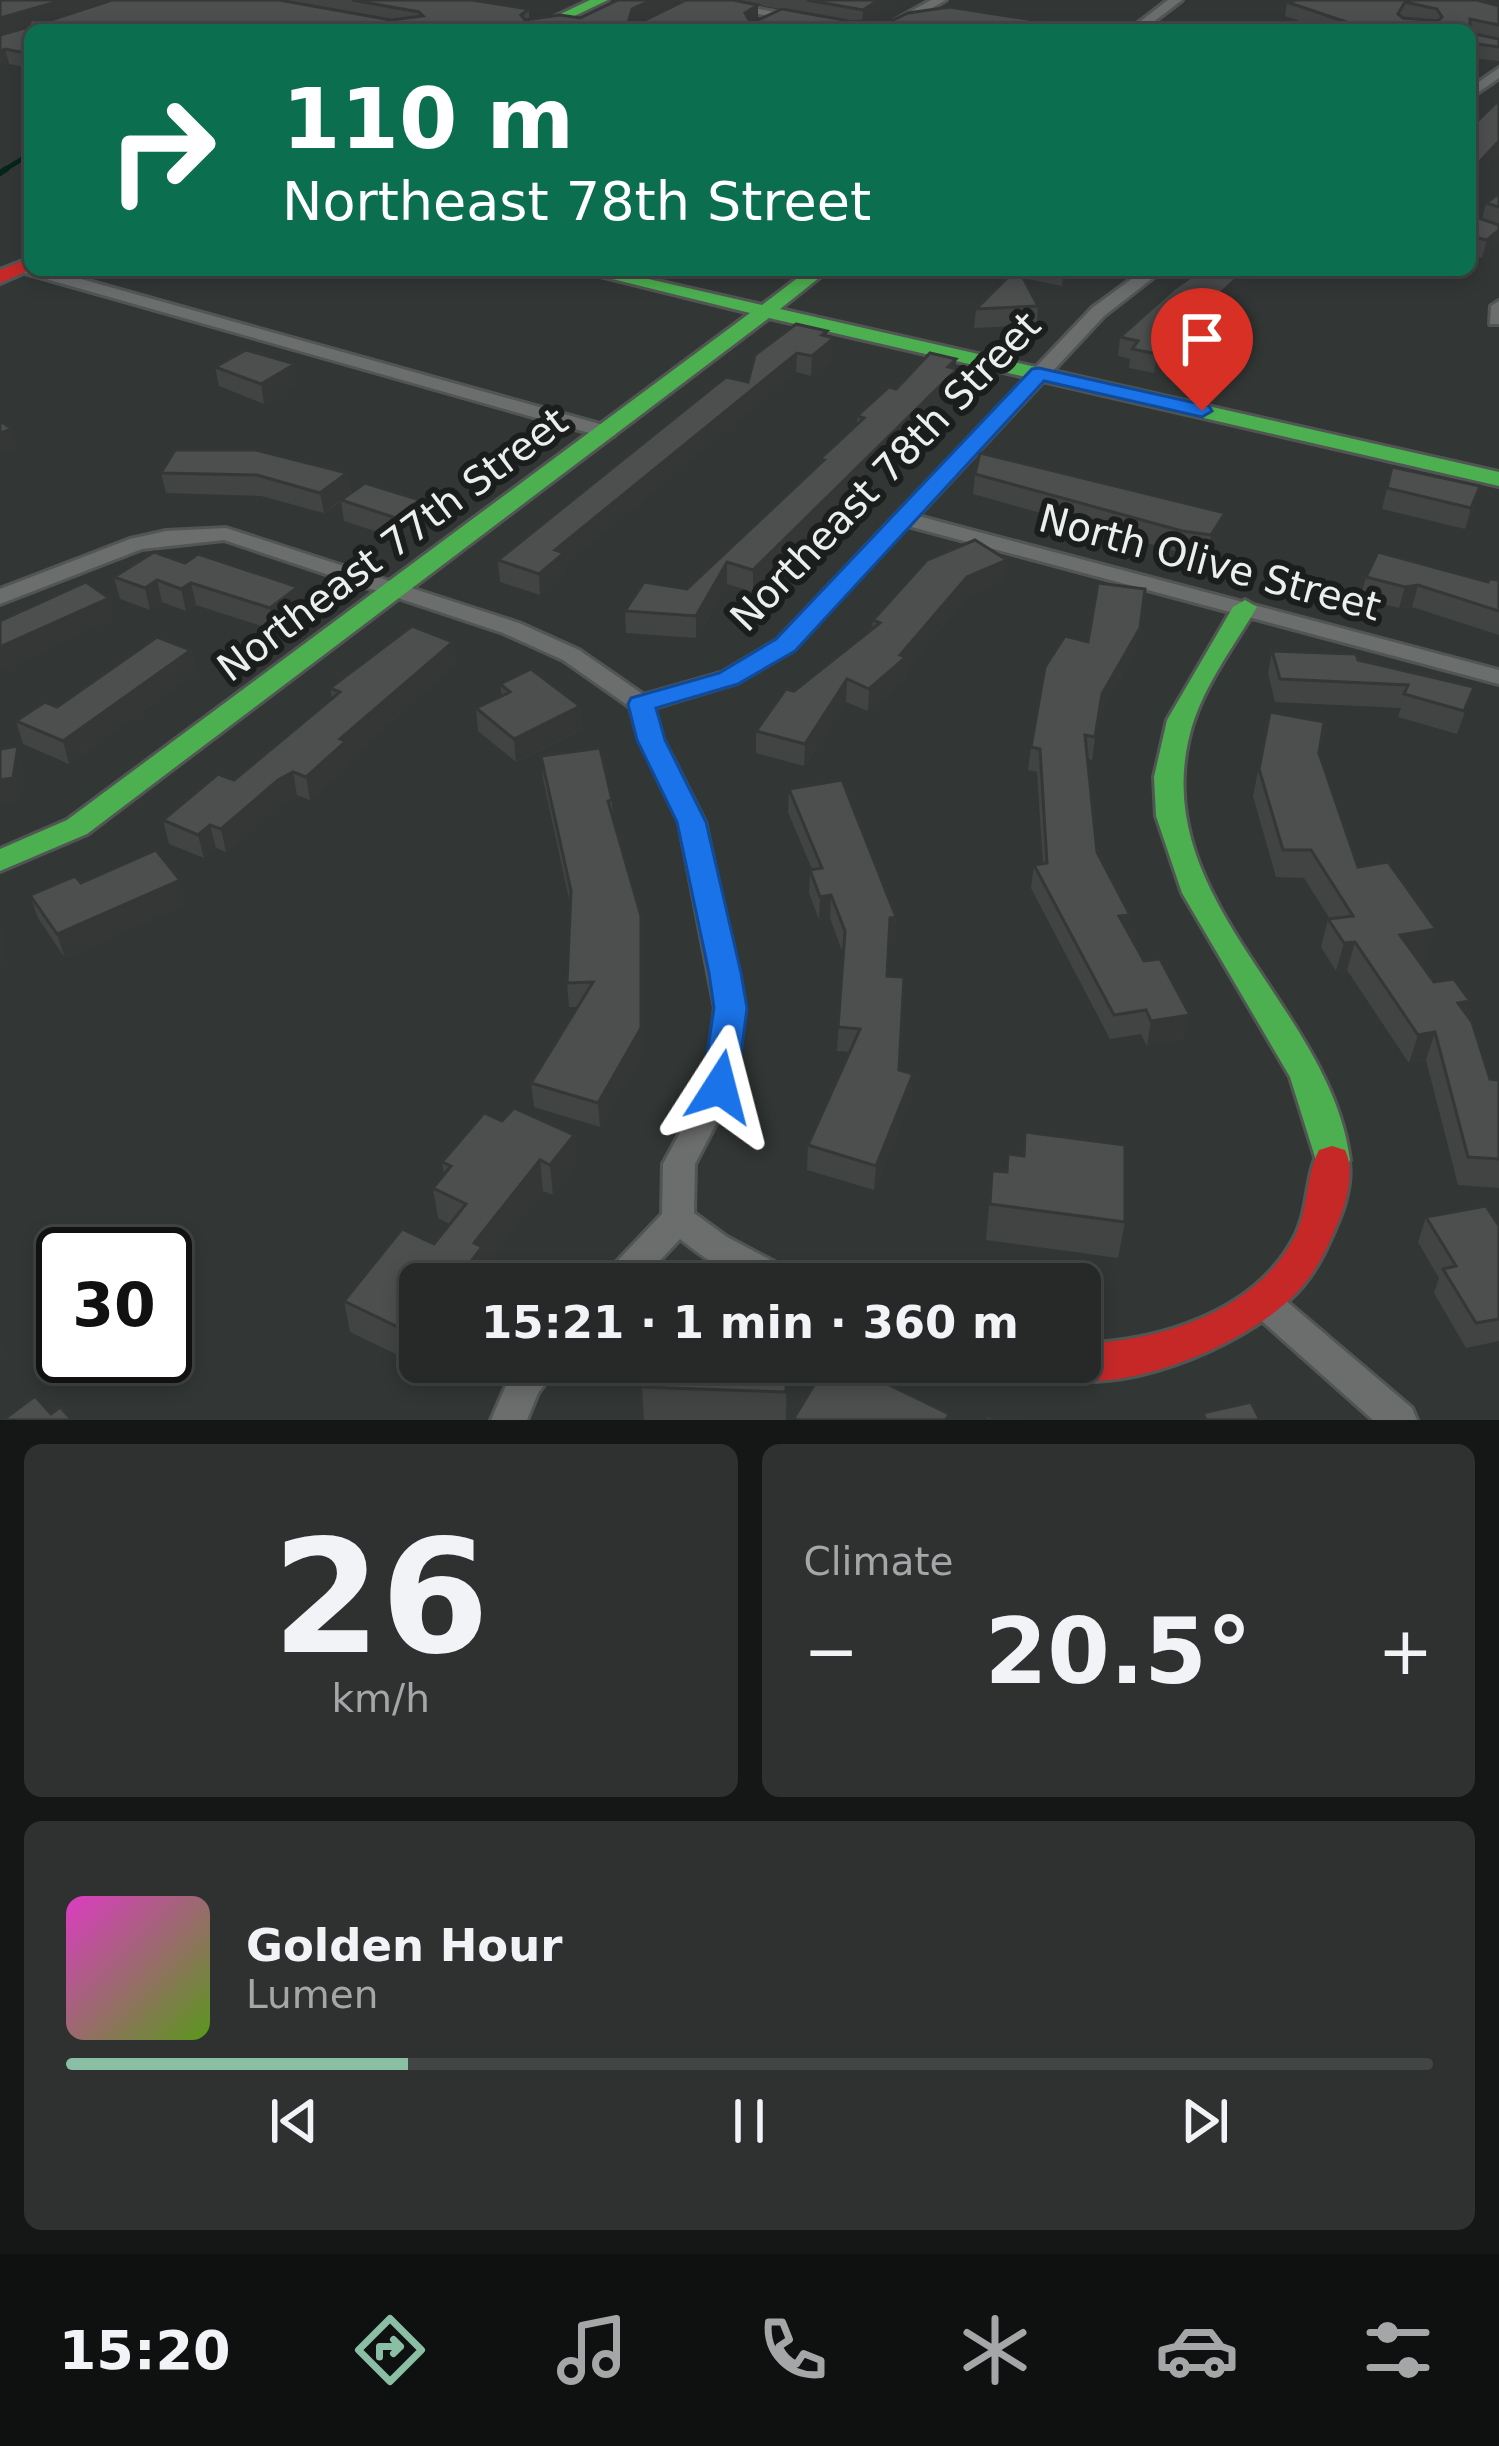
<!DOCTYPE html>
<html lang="en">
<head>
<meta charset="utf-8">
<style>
  :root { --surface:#262928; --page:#2e3130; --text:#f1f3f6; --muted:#a4a6a8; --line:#424545; --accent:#8abfa5 }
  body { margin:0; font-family:"DejaVu Sans",sans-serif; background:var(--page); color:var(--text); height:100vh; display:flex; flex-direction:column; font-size:45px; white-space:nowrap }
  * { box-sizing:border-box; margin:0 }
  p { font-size:39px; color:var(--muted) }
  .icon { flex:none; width:66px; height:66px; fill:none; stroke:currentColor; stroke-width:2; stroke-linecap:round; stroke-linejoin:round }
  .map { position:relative; height:1420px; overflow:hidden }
  .panel { display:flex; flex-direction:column; gap:24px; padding:24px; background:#151716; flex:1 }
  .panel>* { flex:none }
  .hud { position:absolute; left:24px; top:24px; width:1452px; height:252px; border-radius:18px; box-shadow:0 6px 18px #0003,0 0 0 3px var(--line); background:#0b6e4f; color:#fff; overflow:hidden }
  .speed { position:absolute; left:36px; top:1227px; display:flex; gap:24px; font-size:60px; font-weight:700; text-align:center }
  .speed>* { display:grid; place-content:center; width:156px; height:156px; border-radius:50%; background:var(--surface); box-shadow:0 6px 18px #0003,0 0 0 3px var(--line); line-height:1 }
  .speed .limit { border:6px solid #111; border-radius:18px; background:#fff; color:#111 }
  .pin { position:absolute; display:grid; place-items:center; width:102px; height:102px; color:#fff; margin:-123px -51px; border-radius:50% 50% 50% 0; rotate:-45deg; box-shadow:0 0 12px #0007 }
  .pin .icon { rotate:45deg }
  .me { position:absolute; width:132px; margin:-66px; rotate:9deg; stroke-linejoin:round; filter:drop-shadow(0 0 9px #0008) }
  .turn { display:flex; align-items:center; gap:42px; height:252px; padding:0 60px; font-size:54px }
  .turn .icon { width:156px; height:156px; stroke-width:2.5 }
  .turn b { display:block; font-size:84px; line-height:102px }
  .big { font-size:90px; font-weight:800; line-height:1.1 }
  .panel .tile { flex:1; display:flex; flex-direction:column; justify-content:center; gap:18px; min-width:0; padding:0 42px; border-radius:18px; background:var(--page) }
  .panel .dial { align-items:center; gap:0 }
  .dial b { font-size:156px; line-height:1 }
  .song { display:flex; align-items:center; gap:36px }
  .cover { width:144px; height:144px; border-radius:18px; background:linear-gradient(135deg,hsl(310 70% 55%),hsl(90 70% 35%)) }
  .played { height:12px; border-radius:6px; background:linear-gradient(90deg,var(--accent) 25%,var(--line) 25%) }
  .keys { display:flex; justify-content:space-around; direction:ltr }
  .heat { display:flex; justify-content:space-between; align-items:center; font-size:66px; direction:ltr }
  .panel .tiles { flex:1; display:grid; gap:24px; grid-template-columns:1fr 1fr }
  .tile:last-child { grid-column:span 2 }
  .trip { position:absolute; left:399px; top:1263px; width:702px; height:120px; border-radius:18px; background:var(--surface); box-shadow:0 6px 18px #0003,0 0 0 3px var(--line); font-weight:800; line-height:120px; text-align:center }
  .dock { display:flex; height:192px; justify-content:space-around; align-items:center; background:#0f1010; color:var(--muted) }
  .dock .icon { width:84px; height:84px }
  .dock .active { color:var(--accent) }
  .dock b { font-size:54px; color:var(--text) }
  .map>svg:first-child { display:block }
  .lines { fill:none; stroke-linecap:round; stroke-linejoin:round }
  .stream-far1 { stroke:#04251c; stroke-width:4.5 }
  .stream { stroke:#04251c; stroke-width:6 }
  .street-casing { stroke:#515553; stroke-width:6 }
  .fast-casing { stroke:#515553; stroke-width:6 }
  .jam-casing { stroke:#515553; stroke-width:6 }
  .street { fill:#6c6e6d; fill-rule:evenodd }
  .fast { fill:#4caf50; fill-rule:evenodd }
  .jam { fill:#c62828; fill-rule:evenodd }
  .wall { fill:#414443; fill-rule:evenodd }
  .shaded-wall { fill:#353737 }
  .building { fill:#4c4f4e; stroke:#353737; stroke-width:3; fill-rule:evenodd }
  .route { fill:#1a73e8; stroke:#114b97; stroke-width:3 }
  .labels { text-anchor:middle; stroke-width:12; stroke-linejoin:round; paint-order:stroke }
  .street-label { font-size:39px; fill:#ebf0ee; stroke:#1b1e1d }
</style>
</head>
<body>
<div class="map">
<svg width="1499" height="1420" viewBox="0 0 1499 1420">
  <rect width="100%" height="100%" fill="#323735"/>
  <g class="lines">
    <path class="stream-far1" d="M1,172L30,154"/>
    <path class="stream" d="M0,173L6,169"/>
    <defs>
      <g id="street">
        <path d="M684,0H711L872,30H845Z"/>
        <path d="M931,0H946L893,30L883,27Z"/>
        <path d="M1168,0H1182L1143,30H1129Z"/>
        <path d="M1499,68V78L1470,98V88Z"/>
        <path d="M30,265V270H49L614,428L617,432L614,436H600L25,273L23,270Z"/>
        <path d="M1144,270H1163L1104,316L918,516L1499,670V684L908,526L793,650L737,683L654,708L663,739L705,822L745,1008L735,1087L695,1164L694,1213L727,1237L797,1274L802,1284C744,1284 726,1275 680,1239L638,1284H600L605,1274L662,1214L663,1164L705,1087L715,1008L679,822L639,739L630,707L563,660L503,633L224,540L142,549L0,604V589L130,539L166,531L226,528L519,623L579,650L644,695L721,673L777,640L1092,308Z"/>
        <path d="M1499,301V324H1490L1491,306Z"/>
        <path d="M1266,1289L1278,1294L1412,1408L1417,1420H1373L1254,1314L1249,1304L1254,1294Z"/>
        <path d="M521,1362H562L538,1393L527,1420H491L512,1372Z"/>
      </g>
      <g id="fast">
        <path d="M590,0H608L545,30H527Z"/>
        <path d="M576,270H609L762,305L808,270H829L780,309L1499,472V486L769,318L87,834L0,871V849L67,820L750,313Z"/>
        <path d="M1245,600L1257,607C1233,648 1200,690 1189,738C1150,902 1331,1008 1350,1160L1345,1170L1332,1174L1319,1170L1290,1077L1182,893L1156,816L1154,777L1167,720L1233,607Z"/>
      </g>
      <g id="jam">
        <path d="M30,258V270L0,283V270Z"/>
        <path d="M1332,1146L1345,1150C1355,1169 1347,1202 1338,1222C1326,1251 1313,1279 1289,1300C1239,1347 1116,1400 1048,1374L1042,1362H1080V1344C1159,1341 1254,1313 1294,1238C1309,1210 1305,1177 1319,1150Z"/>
      </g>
    </defs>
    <use href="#street" class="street-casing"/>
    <use href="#fast" class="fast-casing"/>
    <use href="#jam" class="jam-casing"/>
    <use href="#street" class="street"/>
    <use href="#fast" class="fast"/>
    <use href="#jam" class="jam"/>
  </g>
  <g class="wall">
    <path d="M112,0H472L529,9V20L580,18L639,23L686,0H897V3L866,21L1078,27V30H30V68L9,64L0,35L28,27L29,25L0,33L112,0L44,20H51ZM758,5L781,9L751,23L758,18Z"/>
    <path d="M1297,0L1499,6V61L1470,58V30H1327L1285,16L1287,2Z"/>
    <path d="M1499,193V243L1482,258L1470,254V215L1482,219L1486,203Z"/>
    <path d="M1021,270H1076L1062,286L1023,278L1038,306L1037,325L974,328L976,309L1021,273Z"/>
    <path d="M1201,270H1261L1154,373L1129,368L1130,359L1118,356L1120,337Z"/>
    <path d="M826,336L833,357L811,376L796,372L564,565L565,575L540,595L500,582L498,560L748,382L755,355Z"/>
    <path d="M215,367L298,384L264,404L219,386Z"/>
    <path d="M955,369V389L753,592L727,584L696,638L626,633L625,611L687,589L820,464V459L857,425V416L896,389Z"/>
    <path d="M1392,467L1474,507L1465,529L1382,509Z"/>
    <path d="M161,473H347L350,493L423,521L399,539L344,521L341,501L324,513L261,496L166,493Z"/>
    <path d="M975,474L1221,534L1208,556L1179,552L973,494Z"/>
    <path d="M154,552L302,609L274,630L196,605L186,611L162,602L150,610L120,599L114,577Z"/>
    <path d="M1366,577L1488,582L1499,580V635L1412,607L1399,608L1360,598Z"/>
    <path d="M1004,581L965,599L906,669L905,680L868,711L846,702L804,766L756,753V731L794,691L872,629L873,620Z"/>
    <path d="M453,642L456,664L349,758L350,763L310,800L297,795L282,803L226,852L216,848L204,858L169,844L163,820L234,780L332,698L330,688Z"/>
    <path d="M191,650L196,672L69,764L23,744L16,721L57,707Z"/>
    <path d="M1136,650L1098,716L1092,760L1088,759L1097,852L1130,915L1127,931L1185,1039L1147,1046L1141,1034L1110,1039L1031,888L1034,865L1043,864L1037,772L1028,770L1031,747Z"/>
    <path d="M1272,651L1358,660L1474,687L1457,734L1398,717L1401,708L1275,702L1268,673Z"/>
    <path d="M500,684L580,706L582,729L516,762L478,731L476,708L502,696Z"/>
    <path d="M1270,712L1319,753L1358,867L1427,957L1417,959L1434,982L1470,1001L1466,1014L1490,1079L1499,1080V1188L1458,1185L1426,1060L1409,1063L1347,970L1336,971L1321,947L1328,919H1330L1304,878L1276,877L1253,796Z"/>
    <path d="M541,756L612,800L613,821L642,940L643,1052L600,1127L534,1107L531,1083L578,1007H569L567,983L570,903L543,779Z"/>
    <path d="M789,789L896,917L894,941L888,942L887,976L899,1070L913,1074L911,1098L874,1190L807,1170L808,1145L850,1052L837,1051L843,953L830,918L819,920L809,893L810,870L812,869L788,812Z"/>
    <path d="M81,883L186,904L65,958L38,918L30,895Z"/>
    <path d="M484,1113L576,1166L553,1195L543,1191L485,1265L487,1277L482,1284H420V1343L418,1342L406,1359L350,1332L344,1301L434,1244L450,1224L438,1218L433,1188L444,1175L442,1162Z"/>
    <path d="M1025,1132L1125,1222L1118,1258L986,1240L992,1171L1006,1172L1022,1156Z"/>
    <path d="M1426,1217L1499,1226V1341L1466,1348L1434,1293L1439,1278L1418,1242Z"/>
    <path d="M787,1362L786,1420H644L642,1387Z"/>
  </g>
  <g class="shaded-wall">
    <path d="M63,0H112L0,33V18Z"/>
    <path d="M652,0H681L633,23L629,20L632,9Z"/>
    <path d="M879,0H897V3L862,24L863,10Z"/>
    <path d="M758,5V18L745,27V13Z"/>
    <path d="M5,49L9,64L0,66V51Z"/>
    <path d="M1499,141V153L1470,185V172Z"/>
    <path d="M1499,230V244L1482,258L1487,240Z"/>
    <path d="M1063,270H1076L1062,286Z"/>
    <path d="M1245,270H1261L1154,373L1157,354Z"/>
    <path d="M827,331L826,344L834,338L833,357L811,376L812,356L822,335Z"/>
    <path d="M797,353L796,372L564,565L565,575L540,595L539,574L555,550Z"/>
    <path d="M956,359L955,389L753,592V570Z"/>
    <path d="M295,364L298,384L264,404L261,384Z"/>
    <path d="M12,429L18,449L0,456V433Z"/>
    <path d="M347,473L350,493L324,513L320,493Z"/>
    <path d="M1480,486L1474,507L1465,529L1471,508Z"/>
    <path d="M420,500L423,521L399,539L396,518Z"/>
    <path d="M1225,513L1221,534L1208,556L1211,535Z"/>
    <path d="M1007,560L1004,581L965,599L906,669L905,680L868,711L869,689L967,577Z"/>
    <path d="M727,562V584L696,638V616Z"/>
    <path d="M157,580L162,602L150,610L145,588Z"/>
    <path d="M191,583L196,605L186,611L181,589Z"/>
    <path d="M1418,585L1412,607L1399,608L1405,587Z"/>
    <path d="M298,587L302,609L274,630L270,608Z"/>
    <path d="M109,598L114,620L0,672V647Z"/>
    <path d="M1140,628L1136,650L1098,716L1102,694Z"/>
    <path d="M453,642L456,664L349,758L350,763L310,800L306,777L340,739Z"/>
    <path d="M191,650L196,672L69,764L63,741Z"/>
    <path d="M847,679L846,702L804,766L805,744Z"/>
    <path d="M580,706L582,729L516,762L514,739Z"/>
    <path d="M18,746L25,769L21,801L0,804V780Z"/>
    <path d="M293,772L297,795L282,803L226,852L221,829L278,780Z"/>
    <path d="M210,825L216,848L204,858L198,835Z"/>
    <path d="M180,880L186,904L65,958L57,934Z"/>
    <path d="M831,895L830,918L819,920L820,897Z"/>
    <path d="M1130,915L1126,939L1119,916Z"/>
    <path d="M641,916L643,1052L600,1127L598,1103Z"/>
    <path d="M896,917L894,941L888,942L890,918Z"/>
    <path d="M0,924L5,938L0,982Z"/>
    <path d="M1436,929L1427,957L1392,963L1400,935Z"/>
    <path d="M1355,942L1347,970L1336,971L1344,943Z"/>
    <path d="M1470,1001L1461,1029L1458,1003Z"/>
    <path d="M1190,1015L1185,1039L1147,1046L1151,1021Z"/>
    <path d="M1435,1032L1426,1060L1409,1063L1418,1035Z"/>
    <path d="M913,1074L911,1098L874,1190L876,1166Z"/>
    <path d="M574,1135L576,1166L553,1195L550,1165Z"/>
    <path d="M540,1160L543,1191L485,1265L487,1277L482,1284H454L474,1243Z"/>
    <path d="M413,1311L418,1342L406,1359L400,1328Z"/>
    <path d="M0,1338L7,1355L0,1360Z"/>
  </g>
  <g class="building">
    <path d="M0,0H63L0,18Z"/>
    <path d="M112,0H279L391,20L423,16L419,12L352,0H472L529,9L521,15L525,20L560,15L580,18L618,0H652L632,9L629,20L639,23L686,0H733L758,5L745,13L751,23L782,9L844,20L841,22L893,20L908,13L950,7L1078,27L1075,30H30V54L5,49L0,51V35L28,27L31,20H51Z"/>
    <path d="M807,0H879L863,10Z"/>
    <path d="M1297,0H1477L1499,6V25L1470,19V30H1379L1364,28L1287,2ZM1405,2L1437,9L1442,17L1438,21L1403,18L1398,14Z"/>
    <path d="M1470,33L1499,39V47L1470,43Z"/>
    <path d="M1496,103H1499V141L1470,172V128Z"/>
    <path d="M1499,193V207L1486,203Z"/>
    <path d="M1470,215L1499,225V230L1487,240L1470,236Z"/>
    <path d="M1015,270H1019L1038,306L976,309Z"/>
    <path d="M1201,270H1245L1157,354L1132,349L1138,341L1120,337L1175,288Z"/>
    <path d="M796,324L827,331L822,335L834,338L812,356L797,353L555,550L564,553L539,574L498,560L717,384L726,377L748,382L755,355Z"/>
    <path d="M246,350L295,364L261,384L215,367Z"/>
    <path d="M930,353L956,359L948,367L957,369L753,570L727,562L696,616L625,611L644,582L687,589L824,460L820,459L864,418L857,416L889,387L896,389Z"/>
    <path d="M0,421L12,429L0,433Z"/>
    <path d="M175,450H256L347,473L320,493L257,475L161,473Z"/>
    <path d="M980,453L1225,513L1211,535L1182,531L975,474Z"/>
    <path d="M1392,467L1480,486L1471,508L1387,488Z"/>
    <path d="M365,483L420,500L396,518L341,500Z"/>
    <path d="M975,540L1007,560L967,577L900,655L906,657L869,689L847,679L805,744L756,731L786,689L794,691L880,623L873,620L927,560Z"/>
    <path d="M154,552L185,563L198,554L298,587L270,608L191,583L181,589L157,580L145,588L114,577Z"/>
    <path d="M1378,552L1488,582L1489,579L1499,580V611L1418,585L1405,587L1366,577Z"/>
    <path d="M86,582L109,598L0,647V621Z"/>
    <path d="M1098,583L1145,589L1140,628L1102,694L1095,737L1085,735L1097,852L1130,915L1119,916L1144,961L1160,959L1190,1015L1151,1021L1146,1010L1114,1015L1034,865L1047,863L1040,749L1031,747L1045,667L1065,636L1088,642Z"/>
    <path d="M412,626L453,642L340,739L346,741L306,777L293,772L278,780L221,829L210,825L198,835L163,820L218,774L234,780L340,692L330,688Z"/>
    <path d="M157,637L191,650L63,741L16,721L45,702L57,707Z"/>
    <path d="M1272,651L1356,654L1358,660L1474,687L1464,711L1404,694L1408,685L1280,679Z"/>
    <path d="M531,669L580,706L514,739L476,708L510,692L500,684Z"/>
    <path d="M1270,712L1324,722L1319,753L1358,867L1388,862L1436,929L1400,935L1434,982L1454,979L1470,1001L1458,1003L1472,1022L1490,1079L1499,1080V1159L1468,1157L1435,1032L1418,1035L1355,942L1344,943L1328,919L1353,916L1311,850H1283L1259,769Z"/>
    <path d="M18,746L13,778L0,780V749Z"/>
    <path d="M600,748L612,800L608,801L641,916V1028L598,1103L531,1083L593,982L567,983L571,891L541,756Z"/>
    <path d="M842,780L896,917L890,918L887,976L904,977L899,1070L913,1074L876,1166L808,1145L860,1029L838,1027L845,931L831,895L820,897L810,870L822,868L789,789Z"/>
    <path d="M156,850L180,880L57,934L30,895L75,876L81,883Z"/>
    <path d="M514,1108L574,1135L550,1165L540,1160L474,1243L482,1247L454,1284H420V1315L413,1311L400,1328L344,1301L402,1229L434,1244L466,1204L433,1188L451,1166L442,1162L484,1113L502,1121Z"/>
    <path d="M1025,1132L1125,1145V1222L990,1204L992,1171L1007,1172L1008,1154L1024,1156Z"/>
    <path d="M1486,1206L1499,1226V1319L1476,1323L1443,1269L1456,1266L1426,1217Z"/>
    <path d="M644,1362H787L786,1392L642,1387Z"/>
    <path d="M828,1362H842L949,1414L946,1420H798L794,1418Z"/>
    <path d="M35,1396L51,1414L60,1407L72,1420H3Z"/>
    <path d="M1251,1402L1260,1420H1206L1203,1413Z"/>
    <path d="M985,1416L1022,1420H985Z"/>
  </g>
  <path class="route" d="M1039,368L1209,406L1212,411L1202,417L1044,381L795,651L738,684L656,708L665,740L706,822L741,973L747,1008L737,1087L732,1097L720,1101L707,1097L702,1087L714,1008L709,973L677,822L637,740L628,704L631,698L719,673L776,639L1032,369Z"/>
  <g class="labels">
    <g class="street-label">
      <text transform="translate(885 471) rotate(-46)" y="14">Northeast 78th Street</text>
      <text transform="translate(392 544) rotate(-37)" y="14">Northeast 77th Street</text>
      <text transform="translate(1210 562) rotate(15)" y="14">North Olive Street</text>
    </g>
  </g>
</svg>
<div class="speed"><div class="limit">30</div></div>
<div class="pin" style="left:1202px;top:411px;background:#d93025"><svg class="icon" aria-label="arrive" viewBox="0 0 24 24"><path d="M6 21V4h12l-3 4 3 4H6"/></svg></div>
<svg class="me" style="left:720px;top:1087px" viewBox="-20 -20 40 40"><path d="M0-17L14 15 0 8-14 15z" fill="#1a73e8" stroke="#fff" stroke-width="4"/></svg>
<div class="trip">15:21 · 1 min · 360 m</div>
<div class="hud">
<div class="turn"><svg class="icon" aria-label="right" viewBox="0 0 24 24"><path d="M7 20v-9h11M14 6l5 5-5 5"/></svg><div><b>110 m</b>Northeast 78th Street</div></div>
</div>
</div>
<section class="panel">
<div class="tiles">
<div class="tile dial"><b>26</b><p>km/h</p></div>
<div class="tile"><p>Climate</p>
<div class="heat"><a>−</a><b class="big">20.5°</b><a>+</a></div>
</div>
<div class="tile">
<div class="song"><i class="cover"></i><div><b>Golden Hour</b><p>Lumen</p></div></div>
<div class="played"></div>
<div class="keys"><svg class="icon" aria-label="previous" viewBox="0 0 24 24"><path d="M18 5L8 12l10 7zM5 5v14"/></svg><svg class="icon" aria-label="pause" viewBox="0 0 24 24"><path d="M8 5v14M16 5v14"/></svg><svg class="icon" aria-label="next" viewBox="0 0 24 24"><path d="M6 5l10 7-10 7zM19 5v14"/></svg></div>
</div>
</div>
</section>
<nav class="dock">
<b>15:20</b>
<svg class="icon active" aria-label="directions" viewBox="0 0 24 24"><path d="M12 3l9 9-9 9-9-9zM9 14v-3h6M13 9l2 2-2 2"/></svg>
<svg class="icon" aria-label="music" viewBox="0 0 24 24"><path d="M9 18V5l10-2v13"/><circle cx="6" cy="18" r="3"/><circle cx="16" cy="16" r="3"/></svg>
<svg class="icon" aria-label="phone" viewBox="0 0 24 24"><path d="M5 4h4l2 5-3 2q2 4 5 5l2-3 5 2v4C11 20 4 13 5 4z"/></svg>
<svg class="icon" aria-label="climate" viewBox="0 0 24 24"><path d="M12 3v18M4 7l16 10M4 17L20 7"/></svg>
<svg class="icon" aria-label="car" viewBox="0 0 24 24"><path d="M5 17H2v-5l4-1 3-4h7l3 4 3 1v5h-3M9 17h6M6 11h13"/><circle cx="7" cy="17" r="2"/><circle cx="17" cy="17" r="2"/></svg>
<svg class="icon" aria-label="filters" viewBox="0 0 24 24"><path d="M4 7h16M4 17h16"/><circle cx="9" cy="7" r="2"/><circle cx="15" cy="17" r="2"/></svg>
</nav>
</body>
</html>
